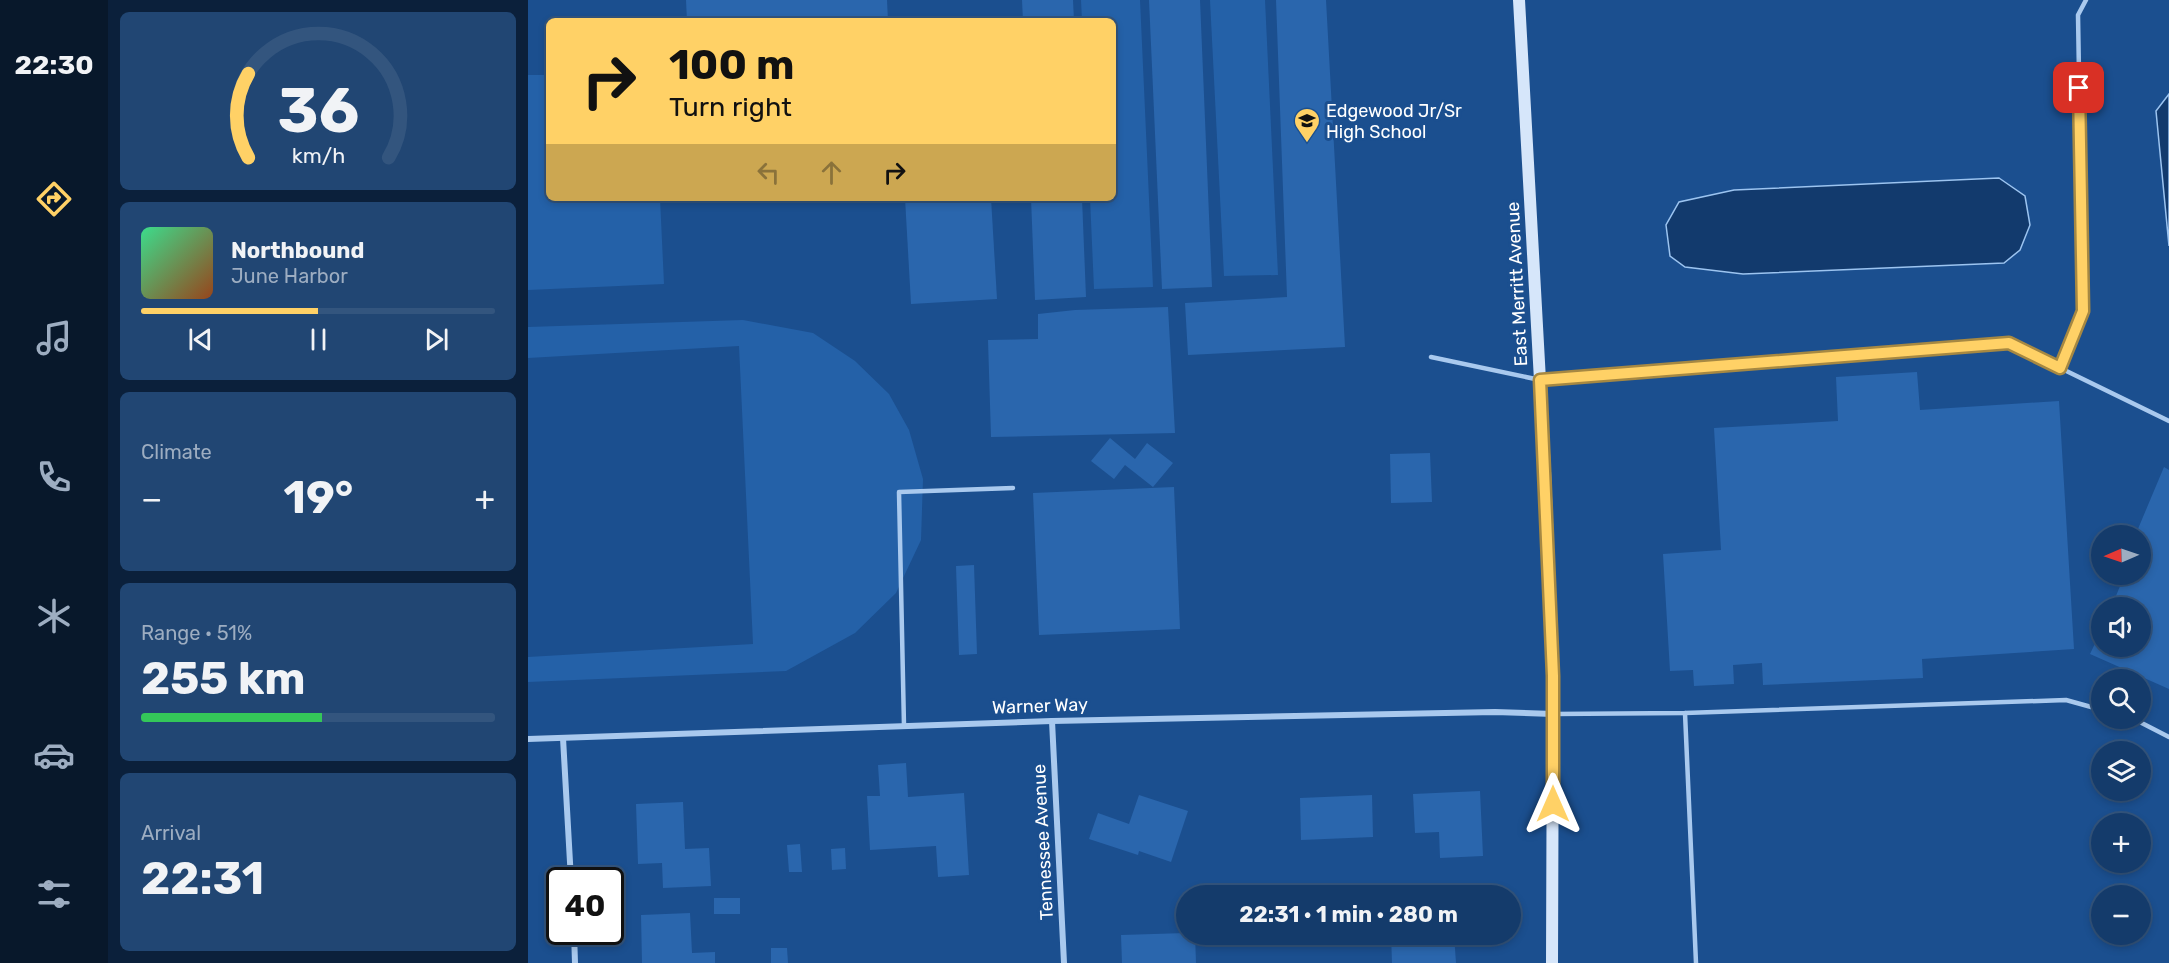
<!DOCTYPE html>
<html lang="en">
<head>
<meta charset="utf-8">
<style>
  :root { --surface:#143b6b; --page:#214673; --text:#f1f3f6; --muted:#9dadc1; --line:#33557e; --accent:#ffd166 }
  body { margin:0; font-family:Rubik,sans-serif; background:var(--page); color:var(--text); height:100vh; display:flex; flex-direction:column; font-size:22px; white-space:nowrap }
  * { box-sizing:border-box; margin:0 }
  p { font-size:20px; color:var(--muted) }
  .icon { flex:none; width:33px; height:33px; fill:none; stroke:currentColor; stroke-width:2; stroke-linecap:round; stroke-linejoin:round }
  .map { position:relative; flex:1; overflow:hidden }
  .side { display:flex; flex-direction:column; gap:12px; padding:12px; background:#0b203b; width:420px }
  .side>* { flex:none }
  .hud { position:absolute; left:18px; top:18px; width:570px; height:183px; border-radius:9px; box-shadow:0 3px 9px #0003,0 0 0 2px var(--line); background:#ffd166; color:#111; overflow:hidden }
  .needle { width:39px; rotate:268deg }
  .buttons { position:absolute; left:1563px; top:525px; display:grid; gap:12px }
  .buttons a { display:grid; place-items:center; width:60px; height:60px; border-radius:50%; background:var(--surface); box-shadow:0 3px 9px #0003,0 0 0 2px var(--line); font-size:30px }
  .speed { position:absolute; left:18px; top:867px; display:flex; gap:12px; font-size:30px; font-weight:700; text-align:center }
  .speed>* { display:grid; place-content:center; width:78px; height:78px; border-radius:50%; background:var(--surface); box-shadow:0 3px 9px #0003,0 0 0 2px var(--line); line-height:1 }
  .speed .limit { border:3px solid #111; border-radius:9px; background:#fff; color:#111 }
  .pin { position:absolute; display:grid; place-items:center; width:51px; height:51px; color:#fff; margin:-26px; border-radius:12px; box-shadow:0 3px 9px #0006 }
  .me { position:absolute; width:66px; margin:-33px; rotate:0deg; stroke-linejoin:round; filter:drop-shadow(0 0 4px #0008) }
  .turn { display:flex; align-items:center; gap:21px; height:126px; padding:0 24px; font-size:27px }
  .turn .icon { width:78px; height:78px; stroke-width:2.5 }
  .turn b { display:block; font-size:42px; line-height:51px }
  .lanes { display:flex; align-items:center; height:57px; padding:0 24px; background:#0003; justify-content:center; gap:30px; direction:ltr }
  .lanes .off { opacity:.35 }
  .big { font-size:45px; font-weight:700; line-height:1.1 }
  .side .tile { flex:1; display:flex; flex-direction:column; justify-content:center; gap:9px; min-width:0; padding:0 21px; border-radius:9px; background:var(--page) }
  .side .dial { align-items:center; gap:0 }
  .dial svg { height:156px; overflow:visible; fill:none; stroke:var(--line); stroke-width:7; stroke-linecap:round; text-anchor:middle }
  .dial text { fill:var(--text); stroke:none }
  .song { display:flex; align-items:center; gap:18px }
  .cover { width:72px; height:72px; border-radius:9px; background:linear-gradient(135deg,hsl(150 70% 55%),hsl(20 70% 35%)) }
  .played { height:6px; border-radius:3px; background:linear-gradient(90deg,var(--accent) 50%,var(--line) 50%) }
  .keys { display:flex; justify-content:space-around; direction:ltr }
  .heat { display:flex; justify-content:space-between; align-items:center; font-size:33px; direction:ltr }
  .charge { height:9px; border-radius:4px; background:linear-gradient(90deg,#34c759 51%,var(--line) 0) }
  .trip { position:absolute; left:648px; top:885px; width:345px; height:60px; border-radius:30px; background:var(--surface); box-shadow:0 3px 9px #0003,0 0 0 2px var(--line); font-weight:700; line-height:60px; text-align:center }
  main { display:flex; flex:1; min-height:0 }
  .dock { display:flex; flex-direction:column; width:108px; justify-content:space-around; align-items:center; background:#08182b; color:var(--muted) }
  .dock .icon { width:42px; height:42px }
  .dock .current { color:var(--accent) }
  .dock b { font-size:27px; color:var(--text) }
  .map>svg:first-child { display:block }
  .green { fill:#2461a8 }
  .water { fill:#123a6d; stroke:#9cc4f0; stroke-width:1.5 }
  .building { fill:#2a66ad }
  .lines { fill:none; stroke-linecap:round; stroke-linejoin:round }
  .lane { stroke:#a9c9ee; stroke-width:4.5 }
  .street { stroke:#a9c9ee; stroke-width:6 }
  .secondary { stroke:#d6e6fa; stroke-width:12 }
  .route-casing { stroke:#a68842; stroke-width:15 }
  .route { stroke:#ffd166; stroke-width:10 }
  .labels { text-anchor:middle; stroke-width:6; stroke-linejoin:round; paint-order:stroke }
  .poi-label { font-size:18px; fill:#fff; stroke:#1b4f8f; text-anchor:start }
  .street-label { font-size:18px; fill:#fff; stroke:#1b4f8f }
</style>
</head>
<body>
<main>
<nav class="dock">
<b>22:30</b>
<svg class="icon current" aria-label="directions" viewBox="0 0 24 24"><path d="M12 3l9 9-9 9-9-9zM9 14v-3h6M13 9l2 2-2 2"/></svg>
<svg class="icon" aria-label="music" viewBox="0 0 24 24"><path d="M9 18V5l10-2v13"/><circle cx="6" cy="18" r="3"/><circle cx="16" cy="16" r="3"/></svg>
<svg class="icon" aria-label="phone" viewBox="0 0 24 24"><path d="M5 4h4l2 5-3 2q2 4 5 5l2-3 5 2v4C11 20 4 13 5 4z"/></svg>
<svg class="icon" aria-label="climate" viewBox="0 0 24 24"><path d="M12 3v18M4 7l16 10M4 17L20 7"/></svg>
<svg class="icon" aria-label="car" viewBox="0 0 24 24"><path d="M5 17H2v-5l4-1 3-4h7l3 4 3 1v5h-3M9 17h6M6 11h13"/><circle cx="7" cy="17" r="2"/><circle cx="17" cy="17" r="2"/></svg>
<svg class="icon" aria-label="filters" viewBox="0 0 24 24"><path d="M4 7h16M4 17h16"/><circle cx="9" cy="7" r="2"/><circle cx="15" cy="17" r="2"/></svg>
</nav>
<section class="side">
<div class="tile dial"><svg viewBox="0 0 100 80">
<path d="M14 69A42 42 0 1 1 86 69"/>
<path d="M14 69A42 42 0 0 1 14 26" stroke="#ffd166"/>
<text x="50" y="56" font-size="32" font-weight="700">36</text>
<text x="50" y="72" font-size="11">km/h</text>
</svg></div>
<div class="tile">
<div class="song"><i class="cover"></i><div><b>Northbound</b><p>June Harbor</p></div></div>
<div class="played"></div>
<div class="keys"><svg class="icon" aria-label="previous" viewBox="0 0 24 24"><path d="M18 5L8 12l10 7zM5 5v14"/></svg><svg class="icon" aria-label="pause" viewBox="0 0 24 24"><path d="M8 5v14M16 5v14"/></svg><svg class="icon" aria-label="next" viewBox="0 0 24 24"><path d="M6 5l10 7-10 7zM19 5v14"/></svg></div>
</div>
<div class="tile"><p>Climate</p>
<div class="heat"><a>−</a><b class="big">19°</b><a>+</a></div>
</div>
<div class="tile"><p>Range · 51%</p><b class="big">255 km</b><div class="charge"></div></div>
<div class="tile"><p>Arrival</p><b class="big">22:31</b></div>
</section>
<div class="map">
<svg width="1641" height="963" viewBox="0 0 1641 963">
  <rect width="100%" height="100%" fill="#1b4f8f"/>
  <g class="green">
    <path d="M553,0H612L625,287L566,289L562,198H585V21H554Z"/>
    <path d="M682,0H737L750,275L696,276Z"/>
    <path d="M0,75H21V198H132L136,284L0,290Z"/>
    <path d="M215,320L285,333L327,361L361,394L381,430L395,479L393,540L368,593L327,633L258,671L0,682V657L225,644L211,346L0,358V327Z"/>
  </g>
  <g class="water">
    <path d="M1641,94V246L1628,111Z"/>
    <path d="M1471,178L1497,196L1502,225L1492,250L1476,263L1215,274L1157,267L1142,256L1138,225L1151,202L1206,190Z"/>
  </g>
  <g class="building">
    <path d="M158,0H359L360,21H159Z"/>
    <path d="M494,0H545L546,21H495Z"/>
    <path d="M621,0H672L684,287L634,289Z"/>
    <path d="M748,0H798L817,347L660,355L657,303L759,297Z"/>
    <path d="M377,198H463L469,299L383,304Z"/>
    <path d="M503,198H554L558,297L507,300Z"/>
    <path d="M640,307L647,433L463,437L460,340L510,339V314L547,310Z"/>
    <path d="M1389,372L1392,410L1531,401L1546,649L1394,659L1395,678L1235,685L1234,663L1205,665L1206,684L1166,686L1165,670L1142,671L1135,554L1193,550L1186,428L1310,421L1308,377Z"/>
    <path d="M582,438L607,459L619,443L645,463L625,487L597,465L586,479L563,461Z"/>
    <path d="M902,453L904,502L863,503L862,454Z"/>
    <path d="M1636,467L1641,470V689L1562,654L1574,629V646H1612V608H1583L1597,574H1612V536H1607Z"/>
    <path d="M646,487L652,629L511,635L505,493Z"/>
    <path d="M446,565L449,654L431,655L428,566Z"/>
    <path d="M378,763L380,797L436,793L441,875L410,877L408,846L342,850L339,796H352L350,765Z"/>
    <path d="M952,791L955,856L912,858L911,832L887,833L885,794Z"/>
    <path d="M611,795L660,811L643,862L611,851L610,855L561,839L570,813L601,824Z"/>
    <path d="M844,795L845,837L773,840L772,798Z"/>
    <path d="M155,802L157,849L181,848L183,886L135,888L134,863L110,864L108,804Z"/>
    <path d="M272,844L274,872H261L259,845Z"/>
    <path d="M317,848L318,869L304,870L303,849Z"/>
    <rect x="186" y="898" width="26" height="16"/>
    <path d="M162,913L164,953L187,952V963H114L113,915Z"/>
    <path d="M658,933L667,934L668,963H594L593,935Z"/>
    <path d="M863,934H926L928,963H864Z"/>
    <path d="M243,948H259L260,963H243Z"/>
  </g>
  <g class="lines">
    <g class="lane">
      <path d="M903,357L1012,380L1481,343L1641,421"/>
      <path d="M1532,368L1555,311L1550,15L1558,0"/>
      <path d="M1157,713L1168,963"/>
      <path d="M1026,714L1157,713L1538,700L1574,710"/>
      <path d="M1604,718L1641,737"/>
      <path d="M376,726L371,492L485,488"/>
    </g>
    <g class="street">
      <path d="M524,721L536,963"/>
      <path d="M35,738L43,880"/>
      <path d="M0,739L524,721L967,712L1025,714"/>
      <path d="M46,932L47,963"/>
    </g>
    <path class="secondary" d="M991,0L1017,471L1025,676L1024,963"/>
  </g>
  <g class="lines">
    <defs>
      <path id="route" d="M1025,804V676L1012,380L1481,343L1532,368L1555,311L1551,88"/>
    </defs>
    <use href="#route" class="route-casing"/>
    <use href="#route" class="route"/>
  </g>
  <defs>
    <symbol id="school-pin" viewBox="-11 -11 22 30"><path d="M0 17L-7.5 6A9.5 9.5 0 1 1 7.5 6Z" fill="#ffd166" stroke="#1b4f8f"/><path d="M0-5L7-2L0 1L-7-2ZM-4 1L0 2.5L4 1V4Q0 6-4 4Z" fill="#111"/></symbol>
  </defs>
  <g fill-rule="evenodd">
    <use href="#school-pin" x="764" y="106" width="30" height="40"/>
  </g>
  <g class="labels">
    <g class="poi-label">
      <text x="798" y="117">Edgewood Jr/Sr<tspan x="798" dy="21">High School</tspan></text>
    </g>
    <g class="street-label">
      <text transform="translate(989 284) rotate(-93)" y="6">East Merritt Avenue</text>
      <text transform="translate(512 706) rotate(-2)" y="6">Warner Way</text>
      <text transform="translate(515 842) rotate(-93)" y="6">Tennessee Avenue</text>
    </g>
  </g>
</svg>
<div class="buttons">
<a><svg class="needle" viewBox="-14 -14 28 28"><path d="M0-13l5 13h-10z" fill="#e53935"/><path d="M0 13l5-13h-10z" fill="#9dadc1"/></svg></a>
<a><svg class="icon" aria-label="sound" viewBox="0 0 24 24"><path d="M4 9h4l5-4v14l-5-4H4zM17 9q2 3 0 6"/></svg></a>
<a><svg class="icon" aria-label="search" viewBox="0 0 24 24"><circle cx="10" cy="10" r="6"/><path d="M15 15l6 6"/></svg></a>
<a><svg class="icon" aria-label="layers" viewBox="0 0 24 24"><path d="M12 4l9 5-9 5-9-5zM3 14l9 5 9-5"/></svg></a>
<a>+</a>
<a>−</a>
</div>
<div class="speed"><div class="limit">40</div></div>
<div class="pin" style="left:1551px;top:88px;background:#d93025"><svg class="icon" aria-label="arrive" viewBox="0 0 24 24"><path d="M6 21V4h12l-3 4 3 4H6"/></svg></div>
<svg class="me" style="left:1025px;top:804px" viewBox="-20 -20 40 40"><path d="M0-17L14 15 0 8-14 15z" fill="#ffd166" stroke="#fff" stroke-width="4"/></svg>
<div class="trip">22:31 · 1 min · 280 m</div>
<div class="hud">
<div class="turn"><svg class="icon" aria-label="right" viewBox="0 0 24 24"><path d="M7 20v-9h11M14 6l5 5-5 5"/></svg><div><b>100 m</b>Turn right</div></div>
<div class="lanes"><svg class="icon off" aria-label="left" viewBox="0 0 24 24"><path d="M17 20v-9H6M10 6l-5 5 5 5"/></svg><svg class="icon off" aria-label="ahead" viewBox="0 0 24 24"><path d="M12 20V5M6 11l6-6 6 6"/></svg><svg class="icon" aria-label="right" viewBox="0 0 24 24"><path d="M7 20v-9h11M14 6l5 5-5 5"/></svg></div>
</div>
</div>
</main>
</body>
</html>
